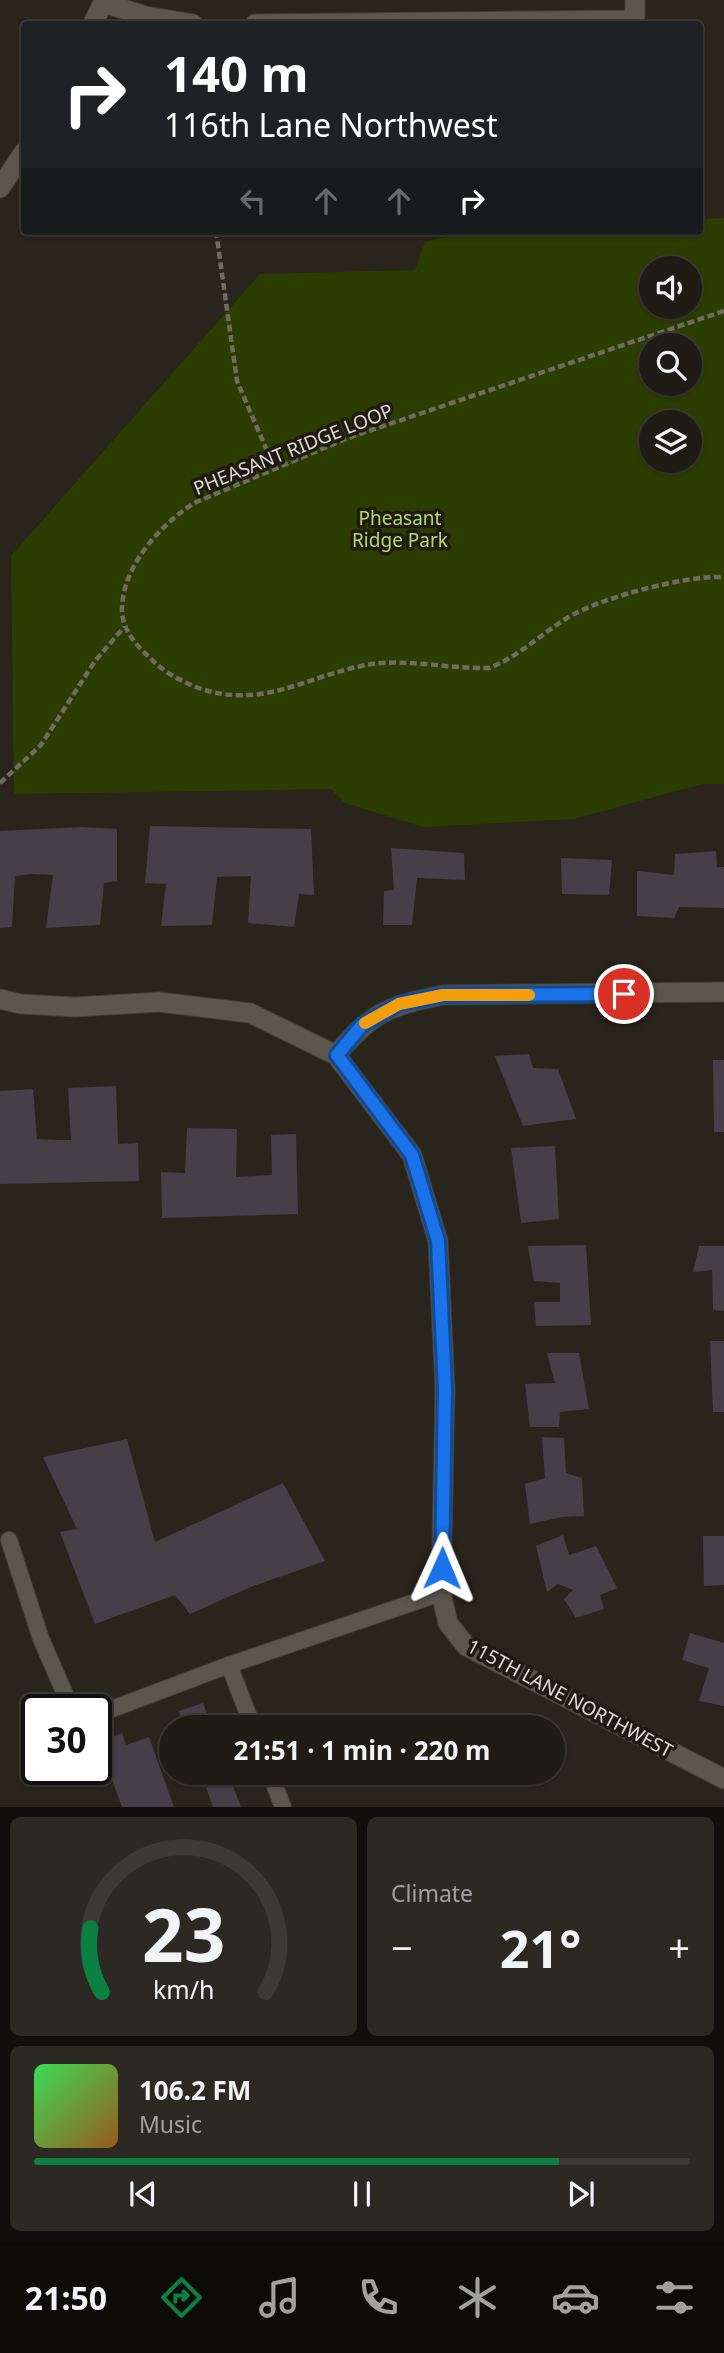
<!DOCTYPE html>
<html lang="en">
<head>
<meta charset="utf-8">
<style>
  :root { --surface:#1f1c15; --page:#2c2922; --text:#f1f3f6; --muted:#a1a1a0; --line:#3c3a34; --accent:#0b8043 }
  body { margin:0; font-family:"Noto Sans",sans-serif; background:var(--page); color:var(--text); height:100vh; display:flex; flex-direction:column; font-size:26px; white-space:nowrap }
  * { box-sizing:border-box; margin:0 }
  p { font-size:23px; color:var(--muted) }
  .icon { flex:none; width:38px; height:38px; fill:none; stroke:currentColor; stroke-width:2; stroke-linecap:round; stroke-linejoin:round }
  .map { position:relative; height:1807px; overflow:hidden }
  .details { display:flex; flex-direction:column; gap:10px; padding:10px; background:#110f0c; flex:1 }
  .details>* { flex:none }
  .hud { position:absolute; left:21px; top:21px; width:682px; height:214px; border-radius:7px; box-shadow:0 2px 5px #0004,0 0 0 2px var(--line); background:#202124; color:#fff; overflow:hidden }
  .controls { position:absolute; left:639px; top:256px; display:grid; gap:14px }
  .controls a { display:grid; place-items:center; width:63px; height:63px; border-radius:50%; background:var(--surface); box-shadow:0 2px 5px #0004,0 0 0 2px var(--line); font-size:35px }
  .speed { position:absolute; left:21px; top:1694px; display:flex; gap:14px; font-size:35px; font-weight:700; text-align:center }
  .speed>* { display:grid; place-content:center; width:91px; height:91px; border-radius:50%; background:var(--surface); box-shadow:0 2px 5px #0004,0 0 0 2px var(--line); line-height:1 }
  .speed .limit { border:4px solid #111; border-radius:10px; background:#fff; color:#111 }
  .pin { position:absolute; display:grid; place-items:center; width:60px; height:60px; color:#fff; margin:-30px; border:4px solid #fff; border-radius:50%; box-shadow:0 2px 7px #0007 }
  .me { position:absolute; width:77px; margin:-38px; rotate:1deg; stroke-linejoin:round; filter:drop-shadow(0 0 5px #0008) }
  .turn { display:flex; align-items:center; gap:24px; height:147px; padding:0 28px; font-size:32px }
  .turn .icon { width:91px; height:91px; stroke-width:2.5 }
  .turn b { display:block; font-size:49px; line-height:60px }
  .lanes { display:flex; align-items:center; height:66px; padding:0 28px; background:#0003; justify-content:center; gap:35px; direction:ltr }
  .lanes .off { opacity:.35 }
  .big { font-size:52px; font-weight:700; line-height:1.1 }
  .details .tile { flex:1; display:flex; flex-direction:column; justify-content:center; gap:10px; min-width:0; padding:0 24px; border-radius:10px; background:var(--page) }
  .details .dial { align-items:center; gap:0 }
  .dial svg { height:182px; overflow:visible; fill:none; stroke:var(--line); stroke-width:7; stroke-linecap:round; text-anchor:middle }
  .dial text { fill:var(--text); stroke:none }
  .song { display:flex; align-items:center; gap:21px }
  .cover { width:84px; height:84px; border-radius:10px; background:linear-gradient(135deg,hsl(130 70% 55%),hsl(30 70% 35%)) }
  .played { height:7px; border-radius:4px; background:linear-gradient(90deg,var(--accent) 80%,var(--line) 80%) }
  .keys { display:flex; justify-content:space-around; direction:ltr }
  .heat { display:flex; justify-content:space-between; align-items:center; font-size:38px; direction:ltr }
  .details .tiles { flex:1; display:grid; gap:10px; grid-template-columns:1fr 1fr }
  .tile:last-child { grid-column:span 2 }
  .trip { position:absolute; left:159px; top:1715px; width:406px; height:70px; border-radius:35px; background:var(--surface); box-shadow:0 2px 5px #0004,0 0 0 2px var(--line); font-weight:700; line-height:70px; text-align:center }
  .tabs { display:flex; height:112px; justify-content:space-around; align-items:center; background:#0c0b08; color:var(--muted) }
  .tabs .icon { width:49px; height:49px }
  .tabs .active { color:var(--accent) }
  .tabs b { font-size:32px; color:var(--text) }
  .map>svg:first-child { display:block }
  .green { fill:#2c3d00; fill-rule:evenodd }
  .building { fill:#453f47 }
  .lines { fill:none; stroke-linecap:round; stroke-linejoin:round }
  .service-casing { stroke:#433f38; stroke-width:18 }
  .minor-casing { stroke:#433f38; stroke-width:21 }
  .path { stroke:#6f6b64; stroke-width:4.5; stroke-dasharray:7 3.5; stroke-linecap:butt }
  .service { stroke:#5c574d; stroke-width:16 }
  .minor { stroke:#5c574d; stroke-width:19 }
  .route-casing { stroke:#114b97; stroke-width:18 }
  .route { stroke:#1a73e8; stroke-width:12 }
  .slow { stroke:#f59e0b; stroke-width:12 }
  .labels { text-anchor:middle; stroke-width:7; stroke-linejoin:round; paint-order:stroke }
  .street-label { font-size:19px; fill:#dedbd6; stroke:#1f1b13 }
  .park-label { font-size:19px; fill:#b4d96e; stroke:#1f1b13 }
</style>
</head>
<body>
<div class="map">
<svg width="724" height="1807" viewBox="0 0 724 1807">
  <rect width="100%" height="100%" fill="#29251c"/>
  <path class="green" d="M724,218V784H702L574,819L423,827L345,803L331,789L14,794L11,556L260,274L415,270L425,242L470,231H700V219ZM651,268H690V306H651ZM651,345H690V383H651ZM651,422H690V460H651Z"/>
  <g class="building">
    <path d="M150,826L311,829L314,895L299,894L294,927L248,923L251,876L217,877L212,925L161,926L166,884L145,883Z"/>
    <path d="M82,827L117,829V881L104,883L100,925L46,928L53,875L33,874L15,876L12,927L0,928V831Z"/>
    <path d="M391,848L464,853L465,880L417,878L412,925H383L384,891L394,890Z"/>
    <path d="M716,851L717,867H724V908L679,907L674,918L637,916V871L674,875L675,854Z"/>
    <path d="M561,858L612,860L609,895L562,894Z"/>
    <path d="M529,1054L533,1068L558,1069L576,1119L523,1126L495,1056Z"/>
    <path d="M713,1060H724V1132H714Z"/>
    <path d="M116,1086L118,1144L138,1143L139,1181L0,1184V1091L33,1089L37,1139L55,1140H71L68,1088Z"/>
    <path d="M187,1128L237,1129L236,1177L272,1175L271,1135L296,1134L298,1214L162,1218L161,1172L185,1173Z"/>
    <path d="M555,1146L559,1219L521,1223L511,1148Z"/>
    <path d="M586,1245L591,1325L536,1326L534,1302H560V1283L534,1281L528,1246Z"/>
    <path d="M699,1246H724V1311L713,1310L712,1270L693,1272Z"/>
    <path d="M710,1341H724V1412H713Z"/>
    <path d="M547,1353H579L589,1409L560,1412L559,1427H530L525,1384L555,1383Z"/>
    <path d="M542,1437L564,1438L566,1473L582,1478L584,1516L562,1517L530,1524L525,1484L545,1478Z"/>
    <path d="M127,1439L155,1542L283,1483L325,1561L253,1586L190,1614L175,1595L95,1624L60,1532L77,1529L43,1457Z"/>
    <path d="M563,1535L569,1555L596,1546L617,1588L600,1595L604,1609L576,1618L564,1599L573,1590L558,1584L547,1592L536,1546Z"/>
    <path d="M703,1536H724V1585L704,1586Z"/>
    <path d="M690,1633L724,1643V1706L699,1701L709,1668L682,1660Z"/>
    <path d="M203,1703L212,1727H184L179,1711Z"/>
    <path d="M122,1733L126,1745L149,1737L174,1807H122L98,1742Z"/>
    <path d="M201,1773H228L241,1807H213Z"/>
  </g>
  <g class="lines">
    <defs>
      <g id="service">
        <path d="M9,1540L41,1639L72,1710"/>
        <path d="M229,1665L253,1727"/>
        <path d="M96,1715L229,1665L441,1593"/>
        <path d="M270,1773L283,1807"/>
      </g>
      <g id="minor">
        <path d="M103,3L146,16L193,24"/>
        <path d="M93,24L104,0"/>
        <path d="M255,24L635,20V0"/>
        <path d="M0,188L24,152"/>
        <path d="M0,999L21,1004L75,1007L159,1002L250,1013L336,1055L412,1155L438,1241L445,1389L441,1593L448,1623L466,1646L724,1779"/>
        <path d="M336,1055C373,1011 389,1006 443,995L724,992"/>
      </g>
    </defs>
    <use href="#service" class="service-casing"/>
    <use href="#minor" class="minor-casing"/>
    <g class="path">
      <path d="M216,231L237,381L274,467"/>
      <path d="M724,311L348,438L194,503C159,526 122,567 122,610C122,630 137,646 151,659C164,672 179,680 196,687C263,712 308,674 372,664C407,659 452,669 489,668C518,657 540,635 567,618C599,598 686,575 724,577"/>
      <path d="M0,783L41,745L95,661L124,627"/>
    </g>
    <use href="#service" class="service"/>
    <use href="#minor" class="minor"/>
  </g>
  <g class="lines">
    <defs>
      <path id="route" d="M442,1568L445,1389L438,1241L412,1155L337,1055L362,1025L399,1004L443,995L624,994"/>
    </defs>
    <use href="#route" class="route-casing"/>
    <use href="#route" class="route"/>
    <path class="slow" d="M365,1023L399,1004L443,995H529"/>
  </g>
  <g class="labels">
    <g class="street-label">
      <text transform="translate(293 449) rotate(-22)" y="7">PHEASANT RIDGE LOOP</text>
      <text transform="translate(570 1698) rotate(28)" y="7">115TH LANE NORTHWEST</text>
    </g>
    <g class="park-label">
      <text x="400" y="525">Pheasant<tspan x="400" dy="22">Ridge Park</tspan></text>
    </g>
  </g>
</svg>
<div class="controls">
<a><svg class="icon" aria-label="sound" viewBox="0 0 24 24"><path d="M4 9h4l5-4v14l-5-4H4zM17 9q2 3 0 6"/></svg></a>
<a><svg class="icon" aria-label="search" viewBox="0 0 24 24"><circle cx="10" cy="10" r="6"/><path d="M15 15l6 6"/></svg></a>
<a><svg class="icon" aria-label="layers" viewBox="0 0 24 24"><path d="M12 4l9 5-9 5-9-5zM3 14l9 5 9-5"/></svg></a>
</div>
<div class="speed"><div class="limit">30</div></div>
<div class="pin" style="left:624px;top:994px;background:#d93025"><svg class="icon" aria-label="arrive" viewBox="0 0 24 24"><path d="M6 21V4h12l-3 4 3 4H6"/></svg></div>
<svg class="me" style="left:442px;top:1568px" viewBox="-20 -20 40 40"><path d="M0-17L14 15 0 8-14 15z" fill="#1a73e8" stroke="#fff" stroke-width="4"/></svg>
<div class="trip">21:51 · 1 min · 220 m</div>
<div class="hud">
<div class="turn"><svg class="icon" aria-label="right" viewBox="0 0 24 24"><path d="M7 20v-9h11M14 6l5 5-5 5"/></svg><div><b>140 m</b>116th Lane Northwest</div></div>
<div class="lanes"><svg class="icon off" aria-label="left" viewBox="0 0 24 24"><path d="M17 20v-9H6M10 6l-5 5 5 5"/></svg><svg class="icon off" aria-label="ahead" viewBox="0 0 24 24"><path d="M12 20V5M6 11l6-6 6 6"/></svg><svg class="icon off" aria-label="ahead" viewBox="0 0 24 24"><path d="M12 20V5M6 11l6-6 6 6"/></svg><svg class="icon" aria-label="right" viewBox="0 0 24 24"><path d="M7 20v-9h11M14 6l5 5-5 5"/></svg></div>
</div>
</div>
<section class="details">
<div class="tiles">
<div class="tile dial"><svg viewBox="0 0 100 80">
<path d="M14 69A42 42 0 1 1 86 69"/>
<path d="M14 69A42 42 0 0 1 9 41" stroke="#0b8043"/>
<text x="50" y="56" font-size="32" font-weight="700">23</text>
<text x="50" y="72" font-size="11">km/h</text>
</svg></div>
<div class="tile"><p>Climate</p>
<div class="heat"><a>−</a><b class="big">21°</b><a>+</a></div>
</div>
<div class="tile">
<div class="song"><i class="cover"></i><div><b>106.2 FM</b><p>Music</p></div></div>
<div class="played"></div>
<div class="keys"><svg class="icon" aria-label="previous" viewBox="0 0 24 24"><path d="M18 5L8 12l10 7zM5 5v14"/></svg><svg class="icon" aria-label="pause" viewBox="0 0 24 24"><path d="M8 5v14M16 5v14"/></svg><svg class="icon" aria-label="next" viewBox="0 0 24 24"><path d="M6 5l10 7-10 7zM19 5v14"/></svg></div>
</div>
</div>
</section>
<nav class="tabs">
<b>21:50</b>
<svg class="icon active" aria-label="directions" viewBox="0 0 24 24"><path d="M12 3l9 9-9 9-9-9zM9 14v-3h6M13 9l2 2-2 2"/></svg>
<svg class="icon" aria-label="music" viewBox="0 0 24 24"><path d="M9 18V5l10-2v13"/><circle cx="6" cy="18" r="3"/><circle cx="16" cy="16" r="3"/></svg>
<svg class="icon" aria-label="phone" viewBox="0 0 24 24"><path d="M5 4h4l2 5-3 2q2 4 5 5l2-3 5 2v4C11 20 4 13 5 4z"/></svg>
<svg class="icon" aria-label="climate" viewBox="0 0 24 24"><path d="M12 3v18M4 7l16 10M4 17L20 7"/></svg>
<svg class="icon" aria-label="car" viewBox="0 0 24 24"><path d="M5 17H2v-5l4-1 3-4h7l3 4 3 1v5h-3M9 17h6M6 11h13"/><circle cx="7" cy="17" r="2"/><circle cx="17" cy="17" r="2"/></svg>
<svg class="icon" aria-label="filters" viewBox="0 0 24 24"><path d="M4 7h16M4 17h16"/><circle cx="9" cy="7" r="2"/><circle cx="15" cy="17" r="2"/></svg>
</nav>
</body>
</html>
